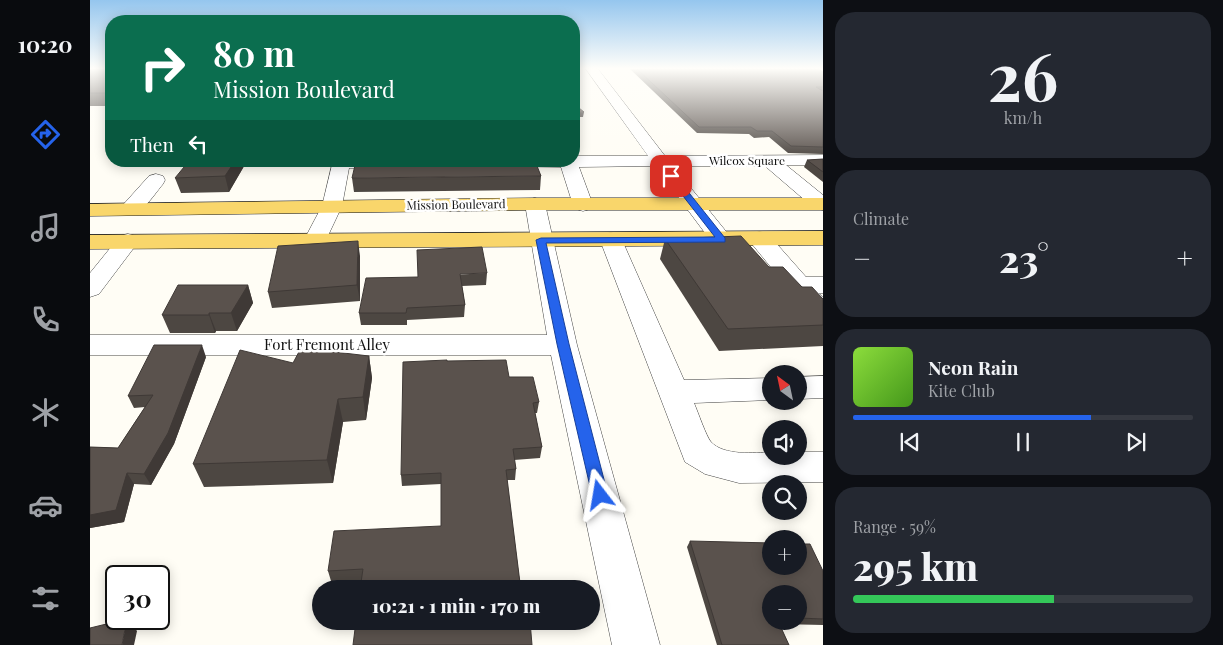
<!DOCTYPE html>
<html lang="en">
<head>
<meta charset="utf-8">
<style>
  :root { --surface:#171b24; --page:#242831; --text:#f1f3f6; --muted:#9ea1a6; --line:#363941; --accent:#2563eb }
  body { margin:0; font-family:"Playfair Display",serif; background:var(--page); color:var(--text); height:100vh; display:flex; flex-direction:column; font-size:19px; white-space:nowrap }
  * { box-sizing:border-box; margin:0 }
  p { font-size:16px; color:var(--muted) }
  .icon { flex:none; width:28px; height:28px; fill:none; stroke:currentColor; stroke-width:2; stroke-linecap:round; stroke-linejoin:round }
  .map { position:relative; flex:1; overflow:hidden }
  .sheet { display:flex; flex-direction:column; gap:12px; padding:12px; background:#0d0f14; width:400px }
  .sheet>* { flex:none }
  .banner { position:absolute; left:15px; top:15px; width:475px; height:152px; border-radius:20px; box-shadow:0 2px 12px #0003; background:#0b6e4f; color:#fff; overflow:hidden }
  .needle { width:32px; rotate:327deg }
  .buttons { position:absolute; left:672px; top:365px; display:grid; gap:10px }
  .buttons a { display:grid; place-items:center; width:45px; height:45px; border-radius:50%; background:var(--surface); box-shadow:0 2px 12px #0003; font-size:25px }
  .speed { position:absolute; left:15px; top:565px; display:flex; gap:10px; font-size:25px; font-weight:700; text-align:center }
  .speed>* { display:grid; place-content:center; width:65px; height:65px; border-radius:50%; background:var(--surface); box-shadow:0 2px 12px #0003; line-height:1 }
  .speed .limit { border:2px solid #111; border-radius:8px; background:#fff; color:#111 }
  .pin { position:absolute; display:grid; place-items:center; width:42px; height:42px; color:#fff; margin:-21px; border-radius:10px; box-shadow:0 2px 8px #0006 }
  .me { position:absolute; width:55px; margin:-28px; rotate:346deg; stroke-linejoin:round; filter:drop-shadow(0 0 4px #0008) }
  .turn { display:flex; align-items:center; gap:18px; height:105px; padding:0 25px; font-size:22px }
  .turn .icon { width:65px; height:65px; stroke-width:2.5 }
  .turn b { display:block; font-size:35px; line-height:42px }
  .then { display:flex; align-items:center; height:48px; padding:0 25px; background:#0003; gap:10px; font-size:19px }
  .big { font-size:38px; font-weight:800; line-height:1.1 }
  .sheet .widget { flex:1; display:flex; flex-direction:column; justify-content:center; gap:8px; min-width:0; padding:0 18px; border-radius:20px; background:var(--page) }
  .sheet .dial { align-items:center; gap:0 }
  .dial b { font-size:65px; line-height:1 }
  .song { display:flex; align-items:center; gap:15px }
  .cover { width:60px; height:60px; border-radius:8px; background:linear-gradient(135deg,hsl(90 70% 55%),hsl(100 70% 35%)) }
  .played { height:5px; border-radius:2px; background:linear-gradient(90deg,var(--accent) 70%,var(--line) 70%) }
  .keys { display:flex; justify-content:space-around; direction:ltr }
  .heat { display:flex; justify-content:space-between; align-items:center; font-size:28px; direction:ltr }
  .charge { height:8px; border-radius:4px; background:linear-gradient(90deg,#34c759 59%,var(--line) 0) }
  .trip { position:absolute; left:222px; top:580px; width:288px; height:50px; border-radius:25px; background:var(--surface); box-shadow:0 2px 12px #0003; font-weight:800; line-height:50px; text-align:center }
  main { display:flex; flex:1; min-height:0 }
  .menu { display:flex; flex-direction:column; width:90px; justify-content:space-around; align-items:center; background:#090b0e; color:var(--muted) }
  .menu .icon { width:35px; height:35px }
  .menu .active { color:var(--accent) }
  .menu b { font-size:22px; color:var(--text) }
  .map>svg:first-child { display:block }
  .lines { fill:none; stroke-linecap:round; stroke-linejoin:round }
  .minor-casing { stroke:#444; stroke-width:1 }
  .major-casing { stroke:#222; stroke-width:1 }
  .minor { fill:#fff; fill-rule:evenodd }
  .major { fill:#f9d66b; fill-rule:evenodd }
  .wall { fill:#4d4742; fill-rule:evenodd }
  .shaded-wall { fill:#3f3936 }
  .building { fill:#5a524d; stroke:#3f3936 }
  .route { fill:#2563eb; stroke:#184099 }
  .labels { text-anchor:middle; stroke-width:5; stroke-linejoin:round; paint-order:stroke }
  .far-street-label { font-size:12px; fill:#111; stroke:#fff }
  .street-label { font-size:15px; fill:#111; stroke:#fff }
</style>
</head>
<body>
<main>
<nav class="menu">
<b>10:20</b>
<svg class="icon active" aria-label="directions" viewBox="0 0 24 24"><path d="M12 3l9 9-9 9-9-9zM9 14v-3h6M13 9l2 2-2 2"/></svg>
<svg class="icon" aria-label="music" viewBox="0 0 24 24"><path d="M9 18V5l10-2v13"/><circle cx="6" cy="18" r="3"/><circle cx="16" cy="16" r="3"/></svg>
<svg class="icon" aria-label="phone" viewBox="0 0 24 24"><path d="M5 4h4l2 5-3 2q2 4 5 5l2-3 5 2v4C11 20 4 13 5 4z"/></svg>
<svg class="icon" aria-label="climate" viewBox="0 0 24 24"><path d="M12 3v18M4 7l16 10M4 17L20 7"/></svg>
<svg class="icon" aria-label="car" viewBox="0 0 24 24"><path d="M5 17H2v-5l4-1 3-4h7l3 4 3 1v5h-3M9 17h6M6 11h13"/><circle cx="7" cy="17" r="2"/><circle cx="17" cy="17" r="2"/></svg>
<svg class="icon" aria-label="filters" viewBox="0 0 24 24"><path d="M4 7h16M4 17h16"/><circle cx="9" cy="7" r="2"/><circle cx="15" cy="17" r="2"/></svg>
</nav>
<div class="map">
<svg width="733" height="645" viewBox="0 0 733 645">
  <rect width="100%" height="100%" fill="#fffdf5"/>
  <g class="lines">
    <defs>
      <g id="minor">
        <path d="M496,69H508L575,156L733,155V165H696L733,195V210L724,208L675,166H583L643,240L640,245L632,247L624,245L565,166L489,167L503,205L500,209L493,211L486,209L483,205L471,167L404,166L402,161H484V156H558Z"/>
        <path d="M243,161H312L313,163L310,167L304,168H259L252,206L236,240L233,245L225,247L217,245L214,240L232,206Z"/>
        <path d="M66,174L73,176L75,180L73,184C62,197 50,219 32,214L29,210L32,206L59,176Z"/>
        <path d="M445,198L452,200L455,204L487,345L570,645H522L461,355H0V335H457L435,204L438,200Z"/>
        <path d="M670,232L678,234L716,277H733V293H729L733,297V321L723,319L662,244L659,239L662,234Z"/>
        <path d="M521,233L529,235L532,240L594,380L681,378V400L604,403C608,412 616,436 621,442C634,456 665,453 681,452V456H709V452H733V482L649,483L615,474L595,462L510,240L513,235Z"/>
        <path d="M38,234L46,236L49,241L9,294L0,297V273L30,236Z"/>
        <path d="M733,376V398L709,399V377Z"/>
      </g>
      <g id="major">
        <path d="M445,198H733V210H445L0,216V204Z"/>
        <path d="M733,231V245L0,249V235Z"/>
      </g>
    </defs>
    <use href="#minor" class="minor-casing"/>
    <use href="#major" class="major-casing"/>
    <use href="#minor" class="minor"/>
    <use href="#major" class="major"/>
  </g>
  <g class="wall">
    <rect x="0" y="69" width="21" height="37"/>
    <path d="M540,69H728L733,72V154L698,153L679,137L664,138L659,134L607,133Z"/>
    <path d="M733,159V182L714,167L717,160Z"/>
    <path d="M157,161L139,192L91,193L85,178Z"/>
    <path d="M451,176L450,190L264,192L262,178Z"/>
    <path d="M575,239L679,267L733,299V346L629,351L570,259Z"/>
    <path d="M270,256V301L182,308L178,292Z"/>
    <path d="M397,273L396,285L372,286L375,305L374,317L317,320V325H271L269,313L328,277Z"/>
    <path d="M158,285L163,303L147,331H126L125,333H80L72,315Z"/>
    <path d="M279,356L282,378L276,420L253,422L243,483L114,487L103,464Z"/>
    <path d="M116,357L84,444L61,485L44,484L34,522L0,528V447L28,448L55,407L44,408L38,396Z"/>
    <path d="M357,361L419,377L449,402L447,413H445L452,447L450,458L424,460L426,469L425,480H417L430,583L272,580L241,581L238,571L351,526V484L312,486L311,475Z"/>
    <path d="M600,541L733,571V625L689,624L699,645H627L597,547ZM709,594V621H681Z"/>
  </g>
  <g class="shaded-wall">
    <path d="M494,112L493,117H484V113Z"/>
    <path d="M145,161H157L139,192L135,176Z"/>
    <path d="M268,241L270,256V301L267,285Z"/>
    <path d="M158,285L163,303L147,331L141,313Z"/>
    <path d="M119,313L126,331L125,333L119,315Z"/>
    <path d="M112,345L116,357L84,444L61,485L54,474Z"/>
    <path d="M279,356L282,378L276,420L273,397Z"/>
    <path d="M248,399L253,422L243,483L237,460Z"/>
    <path d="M37,473L44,484L34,522L0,528V515Z"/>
    <path d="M37,619L47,631L44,645H32Z"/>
  </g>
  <g class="building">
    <rect x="0" y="69" width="21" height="24"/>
    <path d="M547,69H728L733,72V87H726L733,91V147L701,146L682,131H667L661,127H609Z"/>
    <path d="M484,104L494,112L484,113Z"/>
    <path d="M733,159V172L717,160Z"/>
    <path d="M99,161H145L135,176L85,178Z"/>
    <path d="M266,161H445L451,176L262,178Z"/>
    <path d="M651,236L679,267H693L712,287H722L733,299V325L638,329L575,239Z"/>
    <path d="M268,241L267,285L178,292L188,246Z"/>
    <path d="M392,247L397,273L370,274L375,305L317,308L316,313H269L276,278L328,277L327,250Z"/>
    <path d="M88,285H158L141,313H119V315H72Z"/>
    <path d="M64,345H112L78,433L54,474L37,473L26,510L0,515V447L28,448L63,395L38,396Z"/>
    <path d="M211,348L279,356L273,397L248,399L237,460L103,464L150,350L203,363Z"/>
    <path d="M357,360V361L416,360L419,377H443L449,402L443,403L452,447L423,449L426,469L416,470L430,583H437L438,589H270L273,569L238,571L244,531L351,526V473L311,475L313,362Z"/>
    <path d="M600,541L681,543V566H709V544H720L733,571V619L709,618V594H681V621H688L699,645H632Z"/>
    <path d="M37,619L32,645H0V628Z"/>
    <path d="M266,621H440L442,645H263Z"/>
  </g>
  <linearGradient id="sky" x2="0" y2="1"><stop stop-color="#95c6ee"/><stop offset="0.43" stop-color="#fffefa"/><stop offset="1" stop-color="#fffefa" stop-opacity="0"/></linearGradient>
  <rect width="733" height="159" fill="url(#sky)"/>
  <path class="route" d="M579,174H584L635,238V242L456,243L479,344L518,495L515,500L510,502L504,500L502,495L467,344L446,240L451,238L625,237L579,178Z"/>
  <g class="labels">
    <g class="far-street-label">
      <text x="657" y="165">Wilcox Square</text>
      <text transform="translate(366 205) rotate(-1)" y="4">Mission Boulevard</text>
    </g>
    <g class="street-label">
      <text x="237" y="350">Fort Fremont Alley</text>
    </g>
  </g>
</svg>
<div class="buttons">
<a><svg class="needle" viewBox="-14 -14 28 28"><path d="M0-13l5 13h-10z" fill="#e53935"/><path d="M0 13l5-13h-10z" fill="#9ea1a6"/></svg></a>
<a><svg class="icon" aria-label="sound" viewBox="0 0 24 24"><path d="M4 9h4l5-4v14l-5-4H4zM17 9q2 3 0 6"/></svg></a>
<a><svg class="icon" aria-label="search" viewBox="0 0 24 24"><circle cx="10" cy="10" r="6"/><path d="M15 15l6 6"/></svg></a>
<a>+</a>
<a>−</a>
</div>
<div class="speed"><div class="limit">30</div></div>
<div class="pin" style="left:581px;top:176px;background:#d93025"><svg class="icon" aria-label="arrive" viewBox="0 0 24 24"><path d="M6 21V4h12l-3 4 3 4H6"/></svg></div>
<svg class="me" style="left:510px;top:495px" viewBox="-20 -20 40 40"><path d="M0-17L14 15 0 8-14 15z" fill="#2563eb" stroke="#fff" stroke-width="4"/></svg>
<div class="trip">10:21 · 1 min · 170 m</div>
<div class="banner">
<div class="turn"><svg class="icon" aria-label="right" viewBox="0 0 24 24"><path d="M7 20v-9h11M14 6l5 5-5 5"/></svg><div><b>80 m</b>Mission Boulevard</div></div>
<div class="then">Then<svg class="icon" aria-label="left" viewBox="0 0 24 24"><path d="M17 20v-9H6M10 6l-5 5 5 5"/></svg></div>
</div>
</div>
<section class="sheet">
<div class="widget dial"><b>26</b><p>km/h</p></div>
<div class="widget"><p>Climate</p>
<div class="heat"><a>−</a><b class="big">23°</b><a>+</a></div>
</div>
<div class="widget">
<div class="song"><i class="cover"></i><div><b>Neon Rain</b><p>Kite Club</p></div></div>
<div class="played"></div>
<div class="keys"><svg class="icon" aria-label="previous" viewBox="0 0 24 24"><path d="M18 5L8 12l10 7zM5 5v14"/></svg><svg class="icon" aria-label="pause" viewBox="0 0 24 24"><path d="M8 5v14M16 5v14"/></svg><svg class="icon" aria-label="next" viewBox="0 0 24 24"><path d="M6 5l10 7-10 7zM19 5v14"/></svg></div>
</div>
<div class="widget"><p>Range · 59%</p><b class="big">295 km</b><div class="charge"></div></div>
</section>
</main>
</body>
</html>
